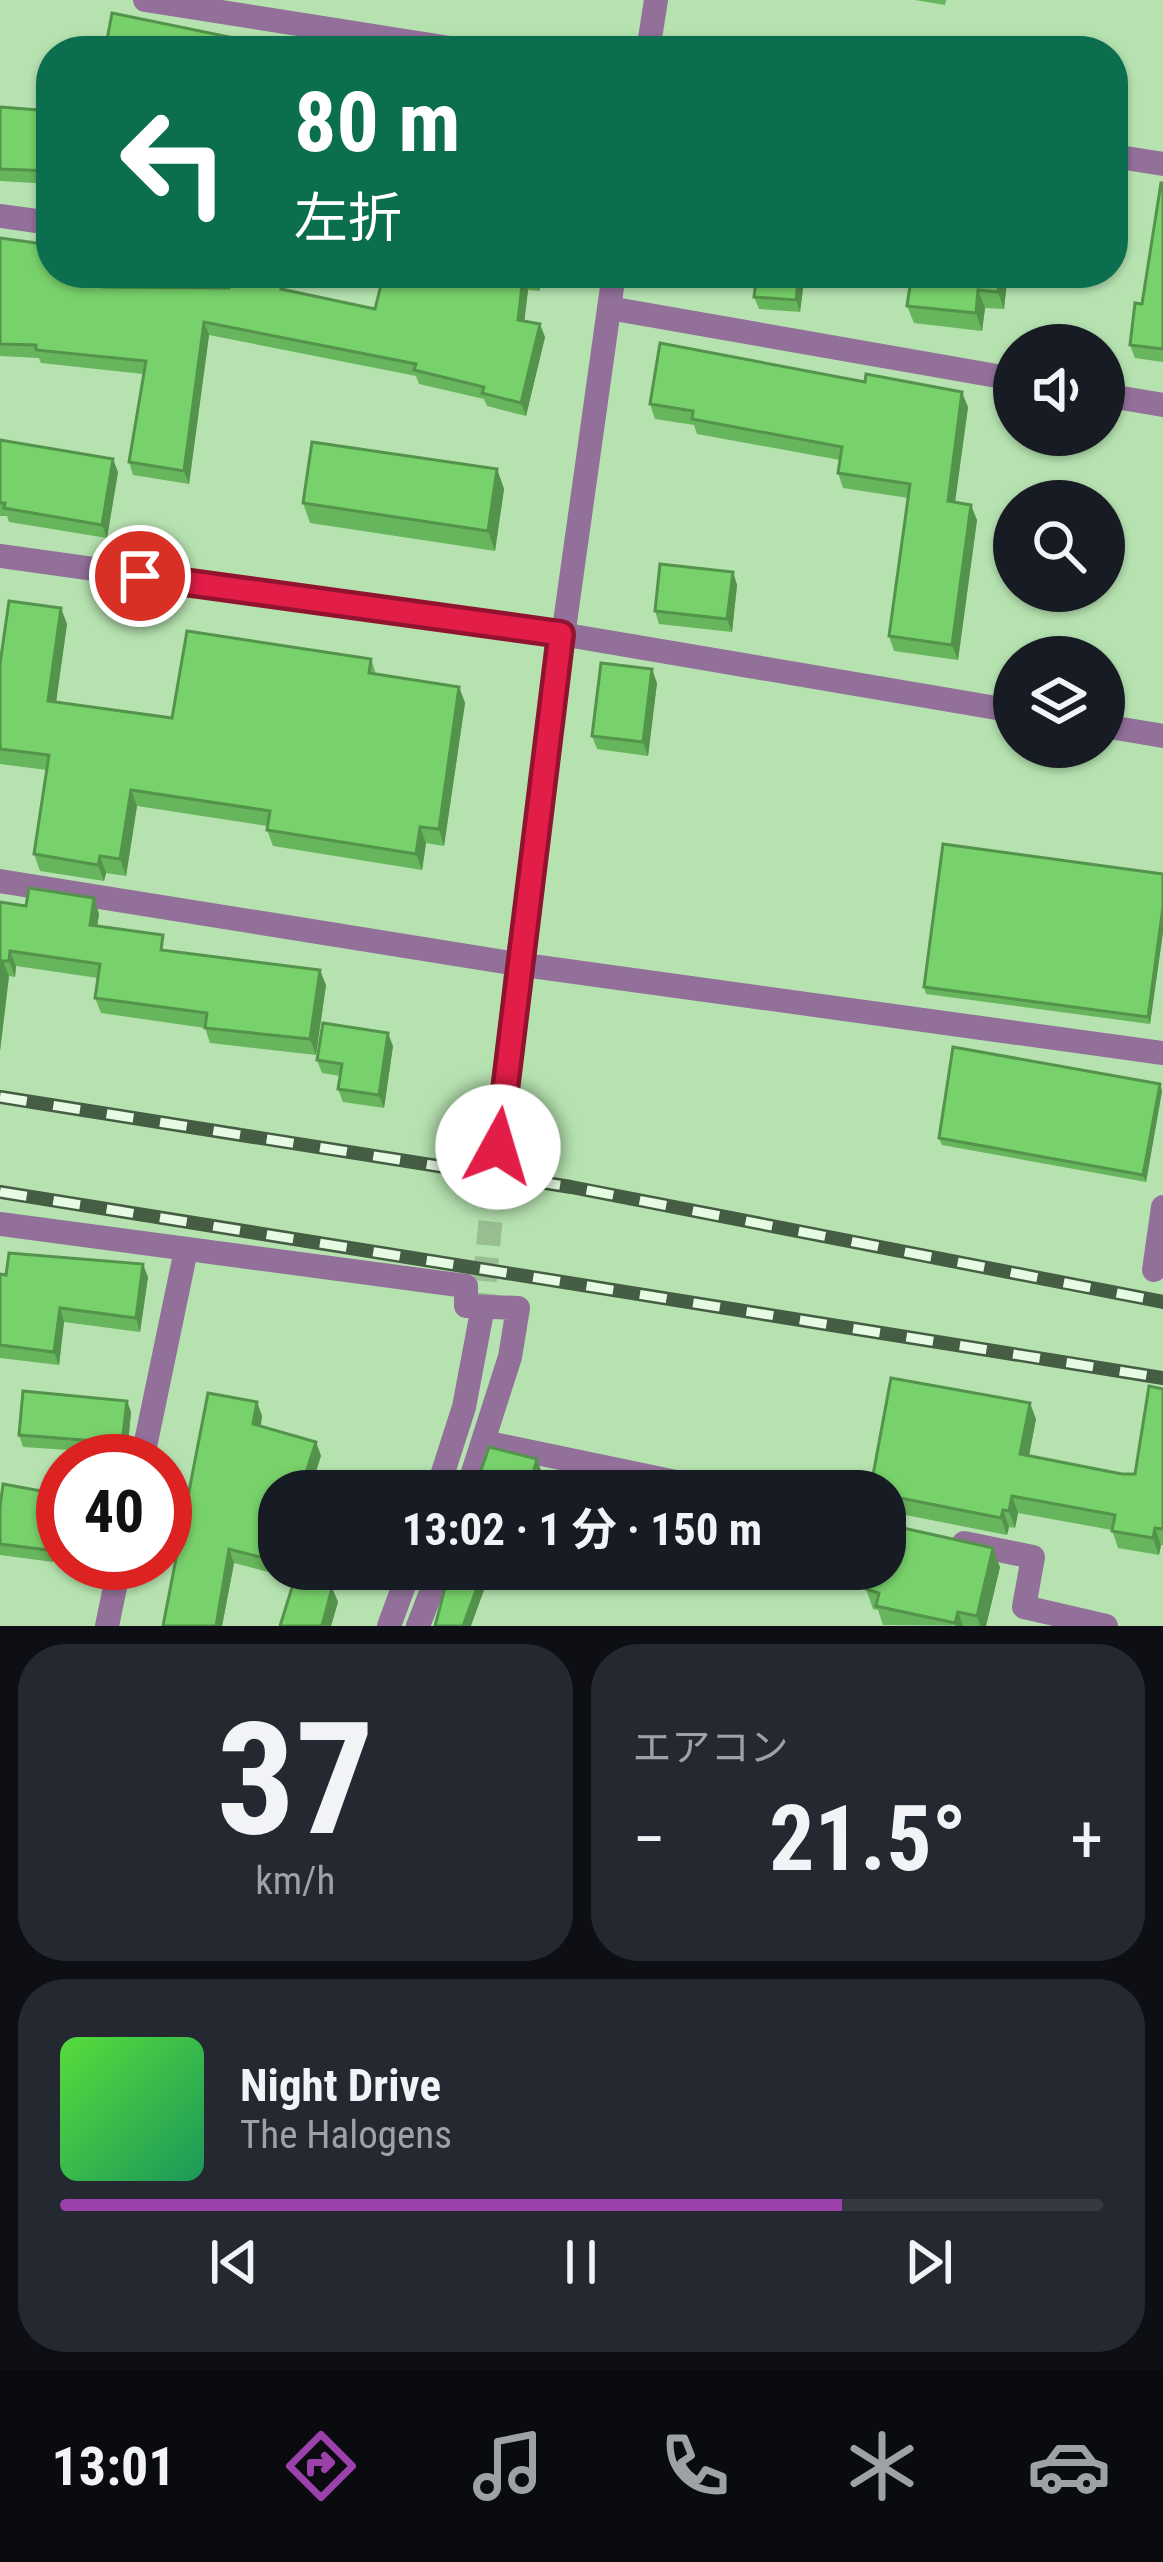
<!DOCTYPE html>
<html lang="ja">
<head>
<meta charset="utf-8">
<style>
  :root { --surface:#171b24; --page:#242831; --text:#f1f3f6; --muted:#9ea1a6; --line:#363941; --accent:#9c41ac }
  body { margin:0; font-family:"Roboto Condensed","Noto Sans JP",sans-serif; background:var(--page); color:var(--text); height:100vh; display:flex; flex-direction:column; font-size:45px; white-space:nowrap }
  * { box-sizing:border-box; margin:0 }
  p { font-size:39px; color:var(--muted) }
  .icon { flex:none; width:66px; height:66px; fill:none; stroke:currentColor; stroke-width:2; stroke-linecap:round; stroke-linejoin:round }
  .map { position:relative; height:1626px; overflow:hidden }
  .side { display:flex; flex-direction:column; gap:18px; padding:18px; background:#0d0f14; flex:1 }
  .side>* { flex:none }
  .guide { position:absolute; left:36px; top:36px; width:1092px; height:252px; border-radius:48px; box-shadow:0 3px 9px #0004; background:#0b6e4f; color:#fff; overflow:hidden }
  .controls { position:absolute; left:993px; top:324px; display:grid; gap:24px }
  .controls a { display:grid; place-items:center; width:132px; height:132px; border-radius:50%; background:var(--surface); box-shadow:0 3px 9px #0004; font-size:60px }
  .speed { position:absolute; left:36px; top:1434px; display:flex; gap:24px; font-size:60px; font-weight:700; text-align:center }
  .speed>* { display:grid; place-content:center; width:156px; height:156px; border-radius:50%; background:var(--surface); box-shadow:0 3px 9px #0004; line-height:1 }
  .speed .limit { border:18px solid #d22; background:#fff; color:#111 }
  .pin { position:absolute; display:grid; place-items:center; width:102px; height:102px; color:#fff; margin:-51px; border:6px solid #fff; border-radius:50%; box-shadow:0 3px 12px #0007 }
  .me { position:absolute; width:132px; margin:-66px; rotate:6deg; stroke-linejoin:round; filter:drop-shadow(0 0 9px #0008) }
  .turn { display:flex; align-items:center; gap:42px; height:252px; padding:0 60px; font-size:54px }
  .turn .icon { width:156px; height:156px; stroke-width:2.5 }
  .turn b { display:block; font-size:84px; line-height:102px }
  .big { font-size:90px; font-weight:700; line-height:1.1 }
  .side .tile { flex:1; display:flex; flex-direction:column; justify-content:center; gap:18px; min-width:0; padding:0 42px; border-radius:48px; background:var(--page) }
  .side .dial { align-items:center; gap:0 }
  .dial b { font-size:156px; line-height:1 }
  .song { display:flex; align-items:center; gap:36px }
  .cover { width:144px; height:144px; border-radius:18px; background:linear-gradient(135deg,hsl(110 70% 55%),hsl(150 70% 35%)) }
  .played { height:12px; border-radius:6px; background:linear-gradient(90deg,var(--accent) 75%,var(--line) 75%) }
  .keys { display:flex; justify-content:space-around; direction:ltr }
  .heat { display:flex; justify-content:space-between; align-items:center; font-size:66px; direction:ltr }
  .side .tiles { flex:1; display:grid; gap:18px; grid-template-columns:1fr 1fr }
  .tile:last-child { grid-column:span 2 }
  .trip { position:absolute; left:258px; top:1470px; width:648px; height:120px; border-radius:48px; background:var(--surface); box-shadow:0 3px 9px #0004; font-weight:700; line-height:120px; text-align:center }
  .dock { display:flex; height:192px; justify-content:space-around; align-items:center; background:#090b0e; color:var(--muted) }
  .dock .icon { width:84px; height:84px }
  .dock .active { color:var(--accent) }
  .dock b { font-size:54px; color:var(--text) }
  .map>svg:first-child { display:block }
  .lines { fill:none; stroke-linecap:round; stroke-linejoin:round }
  .tertiary-tunnel { stroke:#98be92; stroke-width:24; stroke-dasharray:24 12; stroke-linecap:butt }
  .minor { stroke:#93709a; stroke-width:24 }
  .tertiary { stroke:#93709a; stroke-width:24 }
  .rail-casing { stroke:#455d42; stroke-width:14 }
  .rail { stroke:#e6fce2; stroke-width:9; stroke-dasharray:27; stroke-linecap:butt }
  .wall { fill:#67b55c }
  .shaded-wall { fill:#54934b }
  .building { fill:#78d26b; stroke:#54934b; stroke-width:3 }
  .route-casing { stroke:#92132f; stroke-width:30 }
  .route { stroke:#e11d48; stroke-width:21 }
</style>
</head>
<body>
<div class="map">
<svg width="1163" height="1626" viewBox="0 0 1163 1626">
  <rect width="100%" height="100%" fill="#b6e2b0"/>
  <g class="lines">
    <path class="tertiary-tunnel" d="M481,1317L498,1146"/>
    <g class="minor">
      <path d="M145,0L469,51"/>
      <path d="M1113,156L1163,164"/>
      <path d="M0,216L51,223"/>
      <path d="M609,308L1014,379"/>
      <path d="M1104,395L1163,405"/>
      <path d="M0,556L561,634L1014,711"/>
      <path d="M1104,726L1163,736"/>
      <path d="M0,881L517,964L1163,1053"/>
      <path d="M0,1224L466,1286V1306L518,1308L510,1357L467,1491"/>
      <path d="M1154,1270L1163,1207"/>
      <path d="M484,1442L719,1491"/>
      <path d="M142,1461L186,1250"/>
      <path d="M964,1543L1033,1557L1024,1607L1106,1626"/>
      <path d="M107,1626L120,1563"/>
      <path d="M418,1626L440,1569"/>
    </g>
    <g class="tertiary">
      <path d="M648,51L656,0"/>
      <path d="M498,1146L517,964L614,273"/>
      <path d="M437,1491L464,1407L481,1317"/>
      <path d="M389,1626L410,1569"/>
    </g>
    <defs>
      <g id="rail">
        <path d="M0,1097L571,1187L1163,1302"/>
        <path d="M0,1192L1163,1378"/>
      </g>
    </defs>
    <use href="#rail" class="rail-casing"/>
    <use href="#rail" class="rail"/>
  </g>
  <g class="wall">
    <path d="M915,0H946L945,5Z"/>
    <path d="M0,107L51,111V184L0,181Z"/>
    <path d="M1163,183V362L1135,358L1130,345L1142,304Z"/>
    <path d="M0,238L51,273H112L110,287L229,288L283,281L286,290L375,309L543,273L539,291L528,290L524,321L545,337L526,416L487,406L484,399L419,384L416,376L209,335L189,484L133,475L129,462L143,374L41,363L39,358L0,356Z"/>
    <path d="M757,273H805L800,312L759,309L754,297Z"/>
    <path d="M912,273H1008L1004,309L985,308L982,331L914,323L907,306Z"/>
    <path d="M650,404L968,407L955,503L977,520L958,660L894,651L889,636L908,498L843,488L838,473L840,460L697,434L694,425L655,419Z"/>
    <path d="M0,440L118,472L107,538L9,522L7,516H0Z"/>
    <path d="M497,469L504,489L495,551L310,523L303,503Z"/>
    <path d="M733,572L737,585L732,632L659,624L655,611Z"/>
    <path d="M67,624L56,702L172,718L371,659L376,674L459,687L465,703L444,846L426,843L422,870L273,846L267,830V826L137,806L126,876L106,873L104,881L40,871L34,854L47,770L0,764V664Z"/>
    <path d="M657,683L648,756L597,749L592,736Z"/>
    <path d="M1163,874V932L1150,1024L926,994L924,987Z"/>
    <path d="M94,898L99,914L97,926L168,951L326,985L316,1055L210,1043L205,1028L101,1013L95,998L98,978L16,966L15,977L9,976L0,1051V902L26,906Z"/>
    <path d="M393,1046L384,1108L343,1102L338,1089L340,1076L322,1073L317,1060Z"/>
    <path d="M1160,1084L1162,1091L1146,1182L942,1145L939,1138Z"/>
    <path d="M0,1274L148,1277L140,1332L64,1322L59,1365L0,1358Z"/>
    <path d="M1163,1389V1545H1161L1159,1555L1118,1548L1112,1530L1018,1513L1015,1528L1009,1527L1007,1535L885,1511V1491H873L871,1486L1036,1419L1029,1456L1122,1474H1135Z"/>
    <path d="M127,1401L131,1412L127,1454L23,1447L19,1435Z"/>
    <path d="M257,1402L262,1416L261,1426L316,1442L321,1456L279,1491V1569H307L304,1580L332,1588L338,1602L331,1626H280L294,1579L234,1563L222,1626H163Z"/>
    <path d="M63,1495V1547L55,1545L53,1562L0,1555V1507Z"/>
    <path d="M1000,1567L986,1626L883,1625L878,1610L873,1609L859,1569Z"/>
    <path d="M640,1569H696L691,1588L643,1577Z"/>
  </g>
  <g class="shaded-wall">
    <path d="M106,273H112L109,300L104,287Z"/>
    <path d="M535,273H543L539,291L534,278Z"/>
    <path d="M799,273H805L800,312L796,300Z"/>
    <path d="M1000,273H1008L1004,309L998,292Z"/>
    <path d="M523,277L528,290L523,333L518,320Z"/>
    <path d="M978,290L985,308L982,331L976,313Z"/>
    <path d="M204,322L209,335L189,484L184,471Z"/>
    <path d="M540,324L545,337L526,416L521,403Z"/>
    <path d="M962,392L968,407L953,516L948,501Z"/>
    <path d="M113,459L118,472L107,538L102,525Z"/>
    <path d="M497,469L504,489L495,551L488,531Z"/>
    <path d="M971,505L977,520L958,660L952,645Z"/>
    <path d="M733,572L737,585L732,632L727,619Z"/>
    <path d="M61,608L67,624L54,717L48,701Z"/>
    <path d="M652,669L657,683L648,756L643,742Z"/>
    <path d="M459,687L465,703L444,846L439,829Z"/>
    <path d="M131,790L137,806L126,876L120,859Z"/>
    <path d="M420,827L426,843L422,870L416,854Z"/>
    <path d="M100,856L106,873L104,881L98,865Z"/>
    <path d="M94,898L99,914L95,940L90,925Z"/>
    <path d="M1163,907V932L1150,1024L1148,1017Z"/>
    <path d="M10,951L16,966L15,977L9,961Z"/>
    <path d="M3,961L9,976L0,1051V989Z"/>
    <path d="M320,970L326,985L316,1055L310,1039Z"/>
    <path d="M388,1033L393,1046L384,1108L379,1095Z"/>
    <path d="M1160,1084L1162,1091L1146,1182L1143,1175Z"/>
    <path d="M143,1264L148,1277L140,1332L136,1318Z"/>
    <path d="M60,1308L64,1322L59,1365L54,1352Z"/>
    <path d="M127,1401L131,1412L127,1454L122,1443Z"/>
    <path d="M257,1402L262,1416L258,1438L253,1424Z"/>
    <path d="M1030,1403L1036,1419L1026,1471L1020,1454Z"/>
    <path d="M316,1442L321,1456L310,1491H300Z"/>
    <path d="M537,1459L542,1473L537,1491H528Z"/>
    <path d="M1012,1496L1018,1513L1015,1528L1009,1511Z"/>
    <path d="M1003,1510L1009,1527L1007,1535L1001,1518Z"/>
    <path d="M1155,1528L1161,1545L1159,1555L1153,1538Z"/>
    <path d="M51,1533L55,1545L53,1562L48,1550Z"/>
    <path d="M993,1548L1000,1567L986,1626H980L977,1616Z"/>
    <path d="M229,1549L234,1563L222,1626H215Z"/>
    <path d="M299,1569H307L304,1581Z"/>
    <path d="M688,1569H696L691,1588L687,1575Z"/>
    <path d="M483,1571L487,1582L471,1626H463Z"/>
    <path d="M332,1588L338,1602L331,1626H322Z"/>
    <path d="M958,1612L963,1626H956L955,1623Z"/>
  </g>
  <g class="building">
    <path d="M112,13L297,51H105Z"/>
    <path d="M0,107L51,111V171L0,169Z"/>
    <path d="M1161,183H1163V349L1130,345L1135,303L1142,304Z"/>
    <path d="M0,238L51,245V273H106L104,287L229,288L231,281L246,285L249,273L283,281L281,289L375,309L384,273H535L534,278L523,277L518,320L540,324L521,403L482,393L484,387L414,370L416,364L204,322L184,471L129,462L146,361L36,350V345L0,344Z"/>
    <path d="M757,273H799L796,300L754,297Z"/>
    <path d="M912,273H1000L998,292L978,290L976,313L907,306Z"/>
    <path d="M660,343L865,382L866,374L962,392L948,501L971,505L952,645L889,636L910,484L838,473L842,447L692,419L693,411L650,404Z"/>
    <path d="M0,440L113,459L102,525L4,508L5,503H0Z"/>
    <path d="M312,442L497,469L488,531L303,503Z"/>
    <path d="M660,564L733,572L727,619L655,611Z"/>
    <path d="M9,601L61,608L48,701L172,718L187,631L371,659L369,673L459,687L439,829L420,827L416,854L267,830L270,811L131,790L120,859L100,856L98,865L34,854L49,755L0,749V664Z"/>
    <path d="M601,663L652,669L643,742L592,736Z"/>
    <path d="M943,844L1163,874V907L1148,1017L924,987Z"/>
    <path d="M29,888L94,898L90,925L163,935L161,950L320,970L310,1039L205,1028L207,1013L95,998L100,964L10,951L9,961H3L0,989V902L26,906Z"/>
    <path d="M323,1023L388,1033L379,1095L338,1089L342,1064L317,1060Z"/>
    <path d="M953,1047L1160,1084L1143,1175L939,1138Z"/>
    <path d="M9,1253L143,1264L136,1318L60,1308L54,1352L0,1345V1274L6,1275Z"/>
    <path d="M891,1378L1030,1403L1020,1454L1122,1474H1135L1149,1386L1163,1389V1529L1155,1528L1153,1538L1112,1531L1115,1515L1012,1496L1009,1511L1003,1510L1001,1518L885,1495V1491H877L878,1488L871,1486Z"/>
    <path d="M23,1391L127,1401L122,1443L19,1435Z"/>
    <path d="M208,1393L257,1402L253,1424L316,1442L300,1491H279V1562L229,1549L216,1626H163Z"/>
    <path d="M489,1447L537,1459L528,1491H474Z"/>
    <path d="M3,1484L63,1495V1536L51,1533L48,1550L0,1544V1507Z"/>
    <path d="M885,1524L993,1548L977,1616L958,1612L955,1623L876,1606L879,1593L866,1589L870,1571L863,1569H885Z"/>
    <path d="M450,1569L483,1571L463,1626H435Z"/>
    <path d="M661,1569H688L687,1575Z"/>
    <path d="M295,1578L332,1588L322,1626H280Z"/>
  </g>
  <g class="lines">
    <defs>
      <path id="route" d="M140,576L561,634L498,1147"/>
    </defs>
    <use href="#route" class="route-casing"/>
    <use href="#route" class="route"/>
  </g>
</svg>
<div class="controls">
<a><svg class="icon" aria-label="sound" viewBox="0 0 24 24"><path d="M4 9h4l5-4v14l-5-4H4zM17 9q2 3 0 6"/></svg></a>
<a><svg class="icon" aria-label="search" viewBox="0 0 24 24"><circle cx="10" cy="10" r="6"/><path d="M15 15l6 6"/></svg></a>
<a><svg class="icon" aria-label="layers" viewBox="0 0 24 24"><path d="M12 4l9 5-9 5-9-5zM3 14l9 5 9-5"/></svg></a>
</div>
<div class="speed"><div class="limit">40</div></div>
<div class="pin" style="left:140px;top:576px;background:#d93025"><svg class="icon" aria-label="arrive" viewBox="0 0 24 24"><path d="M6 21V4h12l-3 4 3 4H6"/></svg></div>
<svg class="me" style="left:498px;top:1147px" viewBox="-20 -20 40 40"><circle r="19" fill="#fff"/><path d="M0-13L10 11 0 6-10 11z" fill="#e11d48"/></svg>
<div class="trip">13:02 · 1 分 · 150 m</div>
<div class="guide">
<div class="turn"><svg class="icon" aria-label="left" viewBox="0 0 24 24"><path d="M17 20v-9H6M10 6l-5 5 5 5"/></svg><div><b>80 m</b>左折</div></div>
</div>
</div>
<section class="side">
<div class="tiles">
<div class="tile dial"><b>37</b><p>km/h</p></div>
<div class="tile"><p>エアコン</p>
<div class="heat"><a>−</a><b class="big">21.5°</b><a>+</a></div>
</div>
<div class="tile">
<div class="song"><i class="cover"></i><div><b>Night Drive</b><p>The Halogens</p></div></div>
<div class="played"></div>
<div class="keys"><svg class="icon" aria-label="previous" viewBox="0 0 24 24"><path d="M18 5L8 12l10 7zM5 5v14"/></svg><svg class="icon" aria-label="pause" viewBox="0 0 24 24"><path d="M8 5v14M16 5v14"/></svg><svg class="icon" aria-label="next" viewBox="0 0 24 24"><path d="M6 5l10 7-10 7zM19 5v14"/></svg></div>
</div>
</div>
</section>
<nav class="dock">
<b>13:01</b>
<svg class="icon active" aria-label="directions" viewBox="0 0 24 24"><path d="M12 3l9 9-9 9-9-9zM9 14v-3h6M13 9l2 2-2 2"/></svg>
<svg class="icon" aria-label="music" viewBox="0 0 24 24"><path d="M9 18V5l10-2v13"/><circle cx="6" cy="18" r="3"/><circle cx="16" cy="16" r="3"/></svg>
<svg class="icon" aria-label="phone" viewBox="0 0 24 24"><path d="M5 4h4l2 5-3 2q2 4 5 5l2-3 5 2v4C11 20 4 13 5 4z"/></svg>
<svg class="icon" aria-label="climate" viewBox="0 0 24 24"><path d="M12 3v18M4 7l16 10M4 17L20 7"/></svg>
<svg class="icon" aria-label="car" viewBox="0 0 24 24"><path d="M5 17H2v-5l4-1 3-4h7l3 4 3 1v5h-3M9 17h6M6 11h13"/><circle cx="7" cy="17" r="2"/><circle cx="17" cy="17" r="2"/></svg>
</nav>
</body>
</html>
